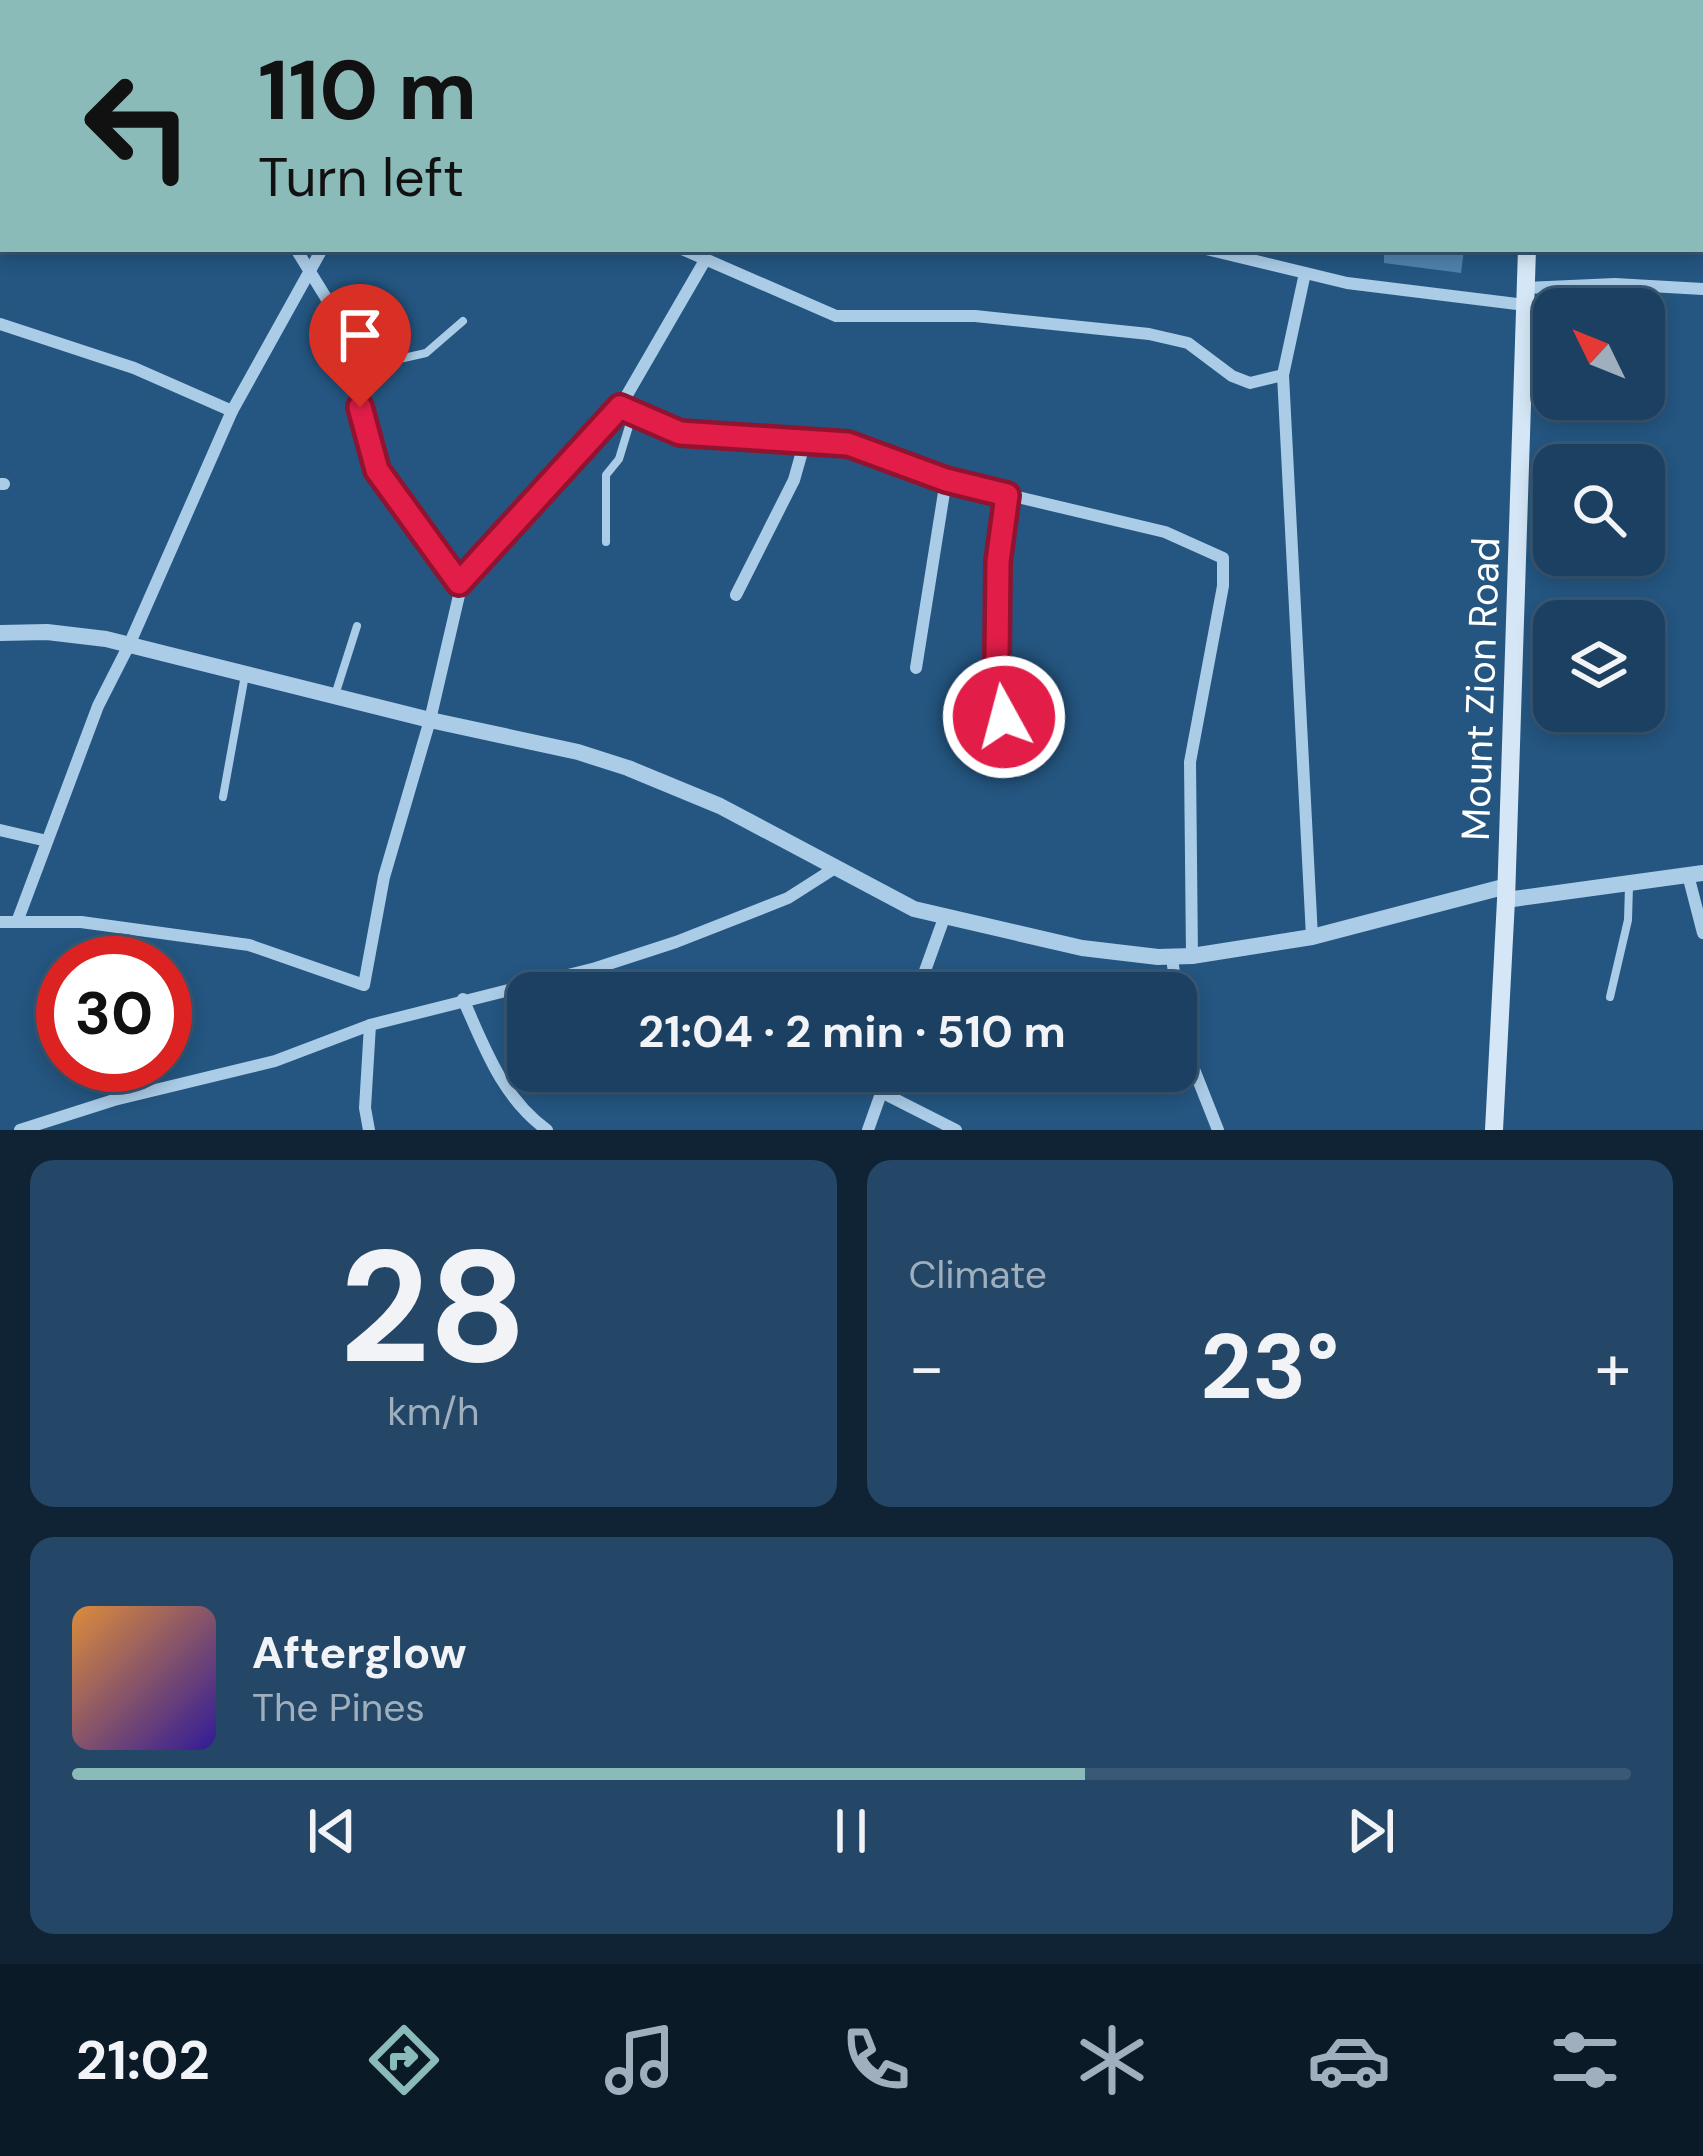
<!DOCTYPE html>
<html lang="en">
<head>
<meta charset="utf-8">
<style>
  :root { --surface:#1b4061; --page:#244767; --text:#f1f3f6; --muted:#a0afbd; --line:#395976; --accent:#8bbbb9 }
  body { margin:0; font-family:"DM Sans",sans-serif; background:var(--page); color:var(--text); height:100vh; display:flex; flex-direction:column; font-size:45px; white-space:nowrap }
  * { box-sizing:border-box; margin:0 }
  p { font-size:39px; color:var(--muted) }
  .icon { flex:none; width:66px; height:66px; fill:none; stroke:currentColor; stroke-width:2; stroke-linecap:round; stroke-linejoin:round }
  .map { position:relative; height:1130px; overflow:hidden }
  .drawer { display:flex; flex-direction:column; gap:30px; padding:30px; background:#0f2335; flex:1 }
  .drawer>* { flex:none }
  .banner { position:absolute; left:0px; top:0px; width:1704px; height:252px; box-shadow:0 6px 18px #0003,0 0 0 3px var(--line); background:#8bbbb9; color:#111; overflow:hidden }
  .needle { width:78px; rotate:313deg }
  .tools { position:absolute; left:1533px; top:288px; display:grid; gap:24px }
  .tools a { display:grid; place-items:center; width:132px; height:132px; border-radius:24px; background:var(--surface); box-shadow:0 6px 18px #0003,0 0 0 3px var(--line); font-size:60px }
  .speed { position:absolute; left:36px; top:936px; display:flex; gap:24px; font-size:60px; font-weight:700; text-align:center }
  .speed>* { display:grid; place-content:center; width:156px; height:156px; border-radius:50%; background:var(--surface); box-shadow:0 6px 18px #0003,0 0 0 3px var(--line); line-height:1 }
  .speed .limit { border:18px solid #d22; background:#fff; color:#111 }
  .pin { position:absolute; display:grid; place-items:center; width:102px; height:102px; color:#fff; margin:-123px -51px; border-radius:50% 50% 50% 0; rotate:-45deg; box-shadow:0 0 12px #0007 }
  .pin .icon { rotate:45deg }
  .me { position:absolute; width:132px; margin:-66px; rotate:353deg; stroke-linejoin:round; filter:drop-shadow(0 0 9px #0008) }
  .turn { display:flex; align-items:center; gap:42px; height:252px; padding:0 60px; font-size:54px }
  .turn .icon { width:156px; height:156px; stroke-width:2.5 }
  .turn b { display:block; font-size:84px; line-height:102px }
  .big { font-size:90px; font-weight:700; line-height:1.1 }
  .drawer .tile { flex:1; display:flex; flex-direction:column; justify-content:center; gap:18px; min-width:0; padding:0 42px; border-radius:24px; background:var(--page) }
  .drawer .dial { align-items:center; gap:0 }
  .dial b { font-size:156px; line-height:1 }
  .song { display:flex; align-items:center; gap:36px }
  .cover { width:144px; height:144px; border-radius:18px; background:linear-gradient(135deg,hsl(30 70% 55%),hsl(250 70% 35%)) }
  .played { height:12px; border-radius:6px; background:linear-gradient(90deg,var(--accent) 65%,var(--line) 65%) }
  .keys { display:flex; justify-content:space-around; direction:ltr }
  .heat { display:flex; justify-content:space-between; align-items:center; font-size:66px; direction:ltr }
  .drawer .tiles { flex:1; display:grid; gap:30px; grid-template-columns:1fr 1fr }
  .tile:last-child { grid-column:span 2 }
  .trip { position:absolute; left:507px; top:972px; width:690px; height:120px; border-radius:24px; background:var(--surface); box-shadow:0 6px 18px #0003,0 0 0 3px var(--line); font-weight:700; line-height:120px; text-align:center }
  .dock { display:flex; height:192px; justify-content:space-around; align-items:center; background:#0b1a27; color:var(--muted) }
  .dock .icon { width:84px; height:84px }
  .dock .current { color:var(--accent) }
  .dock b { font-size:54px; color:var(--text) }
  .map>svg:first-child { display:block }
  .building { fill:#5082ac }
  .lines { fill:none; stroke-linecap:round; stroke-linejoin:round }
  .service { stroke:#abcce7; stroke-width:8 }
  .minor { stroke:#abcce7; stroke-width:12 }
  .tertiary { stroke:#abcce7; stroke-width:16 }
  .secondary { stroke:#d5e7f6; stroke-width:18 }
  .route-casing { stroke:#92132f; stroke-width:30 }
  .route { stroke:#e11d48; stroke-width:21 }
  .labels { text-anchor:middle; stroke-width:12; stroke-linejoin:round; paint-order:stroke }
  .street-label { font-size:39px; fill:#fff; stroke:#245681 }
</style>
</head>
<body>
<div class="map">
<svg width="1703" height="1130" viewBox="0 0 1703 1130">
  <rect width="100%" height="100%" fill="#245681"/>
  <path class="building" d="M1384,249H1464L1461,273L1384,263Z"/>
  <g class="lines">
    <g class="service">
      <path d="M359,368L426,353L463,321"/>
      <path d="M606,542V475L619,459L633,413"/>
      <path d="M335,695L357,626"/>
      <path d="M223,797L245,675"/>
      <path d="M1610,997L1628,920L1629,886"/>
    </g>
    <g class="minor">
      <path d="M136,0L138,3"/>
      <path d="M329,0L332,3"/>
      <path d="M723,0L728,3"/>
      <path d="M461,3L463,0"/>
      <path d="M1701,184H1703"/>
      <path d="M682,249L836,316H975L1149,334L1188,343L1232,376L1250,383L1283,375"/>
      <path d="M1206,249L1347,283L1525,305"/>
      <path d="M1305,273L1283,375L1312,937"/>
      <path d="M1526,288L1615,284L1703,289"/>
      <path d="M0,324L134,368L232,411"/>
      <path d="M620,407L680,433L848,444L946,480L1165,532L1223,558V586L1190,762L1192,956"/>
      <path d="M0,484H4"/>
      <path d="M459,583L620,407L704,262"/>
      <path d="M736,595L794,480L805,441"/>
      <path d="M916,668L946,480"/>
      <path d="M996,755L1004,717L997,660V562L1007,495"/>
      <path d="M0,830L47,841"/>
      <path d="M1688,875L1703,933"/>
      <path d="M0,922H81L249,945L364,985L384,877L430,720L460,591L452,570L391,495L377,470L360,407L358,357L352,340L296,249"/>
      <path d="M17,922L98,706L129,645L232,411L322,249"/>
      <path d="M1172,957L1182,1039L1218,1130"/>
      <path d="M917,993L944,918"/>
      <path d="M463,999C485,1049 502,1097 547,1130"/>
      <path d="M881,1092L956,1130"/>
      <path d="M20,1130L114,1100L275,1061L370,1025L596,968L676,942L788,898L835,868"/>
      <path d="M369,1130L365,1108L370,1025"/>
      <path d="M868,1130L889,1071"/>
    </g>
    <g class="tertiary">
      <path d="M19,3L24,0"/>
      <path d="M1529,3V0"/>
      <path d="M0,15L3,13"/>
      <path d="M0,633L47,632L106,639L430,720L578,752L628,768L720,806L914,909L1082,948L1158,957L1192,956L1312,937L1507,886"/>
      <path d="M1506,900L1703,873"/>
    </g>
    <g class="secondary">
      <path d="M1132,0L1136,3"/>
      <path d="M1494,1130L1506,900L1527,249"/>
    </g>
  </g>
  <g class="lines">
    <defs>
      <path id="route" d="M360,407L377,470L459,583L620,407L680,433L848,444L946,480L1007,495L998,562L997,660L1004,717"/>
    </defs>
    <use href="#route" class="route-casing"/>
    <use href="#route" class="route"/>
  </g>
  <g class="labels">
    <g class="street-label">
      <text transform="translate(1480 689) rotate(-88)" y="14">Mount Zion Road</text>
    </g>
  </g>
</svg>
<div class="tools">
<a><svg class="needle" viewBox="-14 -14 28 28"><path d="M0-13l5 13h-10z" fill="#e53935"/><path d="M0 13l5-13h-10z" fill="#a0afbd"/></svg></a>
<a><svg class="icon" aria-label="search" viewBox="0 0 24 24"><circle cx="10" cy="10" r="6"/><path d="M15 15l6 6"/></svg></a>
<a><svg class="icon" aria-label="layers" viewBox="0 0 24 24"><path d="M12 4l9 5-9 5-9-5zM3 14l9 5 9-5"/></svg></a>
</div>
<div class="speed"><div class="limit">30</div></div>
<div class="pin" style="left:360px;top:407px;background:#d93025"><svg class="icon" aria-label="arrive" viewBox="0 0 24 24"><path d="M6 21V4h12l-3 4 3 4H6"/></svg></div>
<svg class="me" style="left:1004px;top:717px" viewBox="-20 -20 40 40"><circle r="17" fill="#e11d48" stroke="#fff" stroke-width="3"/><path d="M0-11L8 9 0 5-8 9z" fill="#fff"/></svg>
<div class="trip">21:04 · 2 min · 510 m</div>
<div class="banner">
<div class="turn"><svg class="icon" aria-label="left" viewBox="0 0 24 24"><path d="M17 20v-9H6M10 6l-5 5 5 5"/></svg><div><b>110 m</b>Turn left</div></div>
</div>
</div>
<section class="drawer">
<div class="tiles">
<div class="tile dial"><b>28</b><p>km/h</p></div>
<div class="tile"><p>Climate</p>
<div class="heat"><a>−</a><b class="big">23°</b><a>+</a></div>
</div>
<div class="tile">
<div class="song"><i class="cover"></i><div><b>Afterglow</b><p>The Pines</p></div></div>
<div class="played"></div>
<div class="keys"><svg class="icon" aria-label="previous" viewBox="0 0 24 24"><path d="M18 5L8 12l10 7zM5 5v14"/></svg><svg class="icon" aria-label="pause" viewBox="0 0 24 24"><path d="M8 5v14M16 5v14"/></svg><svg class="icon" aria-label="next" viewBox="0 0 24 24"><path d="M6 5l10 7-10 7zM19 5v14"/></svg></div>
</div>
</div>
</section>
<nav class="dock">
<b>21:02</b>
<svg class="icon current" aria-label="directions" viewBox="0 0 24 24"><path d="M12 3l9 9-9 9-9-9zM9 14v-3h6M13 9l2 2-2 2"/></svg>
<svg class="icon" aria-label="music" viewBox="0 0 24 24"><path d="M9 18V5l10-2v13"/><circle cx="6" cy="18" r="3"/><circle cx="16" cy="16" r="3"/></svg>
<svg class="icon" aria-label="phone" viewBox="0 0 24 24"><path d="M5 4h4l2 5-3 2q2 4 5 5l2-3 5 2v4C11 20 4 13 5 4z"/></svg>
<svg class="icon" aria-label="climate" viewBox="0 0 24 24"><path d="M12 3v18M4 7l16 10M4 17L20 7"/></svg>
<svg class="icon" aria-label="car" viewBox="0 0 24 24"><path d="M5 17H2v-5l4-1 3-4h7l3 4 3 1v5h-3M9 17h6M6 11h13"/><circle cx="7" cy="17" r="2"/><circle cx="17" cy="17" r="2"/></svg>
<svg class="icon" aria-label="filters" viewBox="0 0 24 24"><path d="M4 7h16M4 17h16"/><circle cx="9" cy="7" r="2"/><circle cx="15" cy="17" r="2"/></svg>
</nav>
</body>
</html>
